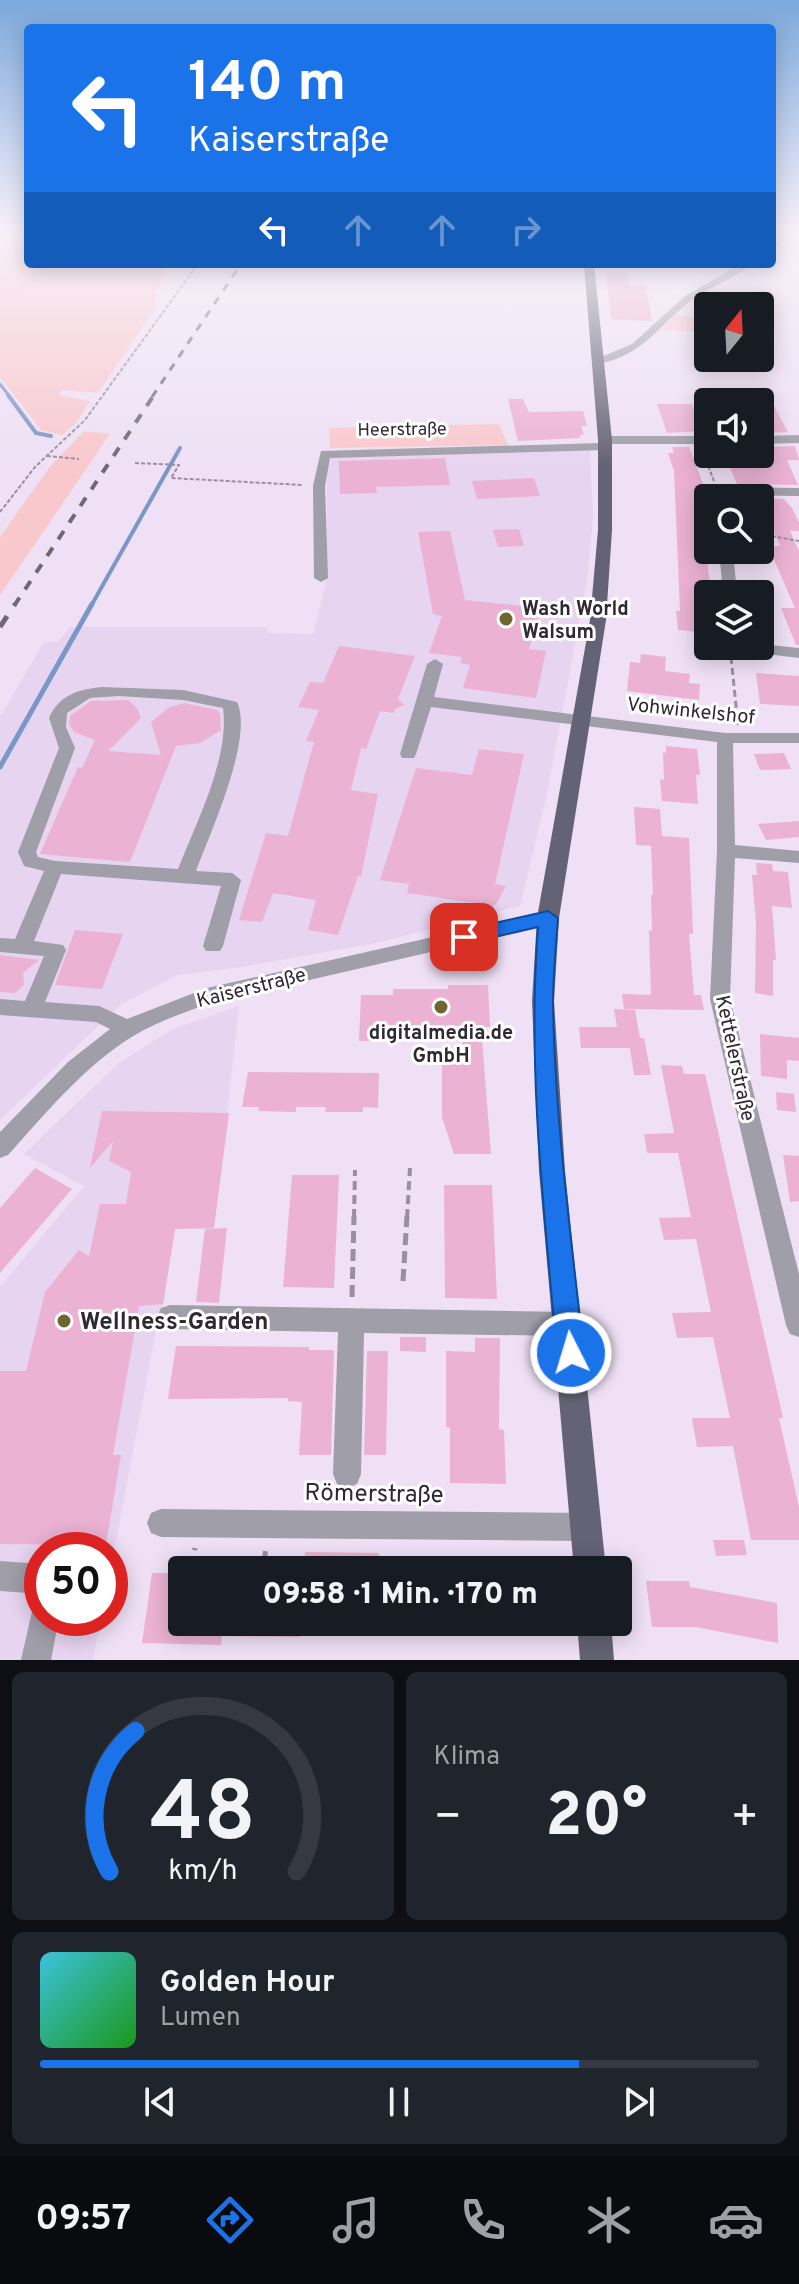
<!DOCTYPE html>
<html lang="de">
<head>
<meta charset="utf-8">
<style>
  :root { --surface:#171b24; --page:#20242c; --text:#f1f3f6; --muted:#9ea1a6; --line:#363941; --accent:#1a73e8 }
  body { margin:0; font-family:Overpass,sans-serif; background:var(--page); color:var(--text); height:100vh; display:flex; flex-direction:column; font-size:30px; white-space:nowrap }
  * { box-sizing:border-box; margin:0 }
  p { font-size:26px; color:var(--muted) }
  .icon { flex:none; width:44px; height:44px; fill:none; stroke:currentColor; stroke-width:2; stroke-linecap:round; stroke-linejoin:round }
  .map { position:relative; height:1660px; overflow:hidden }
  .details { display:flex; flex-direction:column; gap:12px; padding:12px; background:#0d0f14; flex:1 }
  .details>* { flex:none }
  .banner { position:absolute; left:24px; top:24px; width:752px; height:244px; border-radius:8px; box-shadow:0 4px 20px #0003; background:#1a73e8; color:#fff; overflow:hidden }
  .needle { width:52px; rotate:18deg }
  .controls { position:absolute; left:694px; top:292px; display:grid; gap:16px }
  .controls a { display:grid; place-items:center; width:80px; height:80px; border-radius:8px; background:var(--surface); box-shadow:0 4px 20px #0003; font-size:40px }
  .speed { position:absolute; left:24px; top:1532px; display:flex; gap:16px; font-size:40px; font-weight:700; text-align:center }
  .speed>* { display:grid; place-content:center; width:104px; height:104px; border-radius:50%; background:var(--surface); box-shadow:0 4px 20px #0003; line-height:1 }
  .speed .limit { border:12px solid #d22; background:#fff; color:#111 }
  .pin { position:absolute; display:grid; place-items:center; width:68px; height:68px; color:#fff; margin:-34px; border-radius:16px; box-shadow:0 4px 12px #0006 }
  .me { position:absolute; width:88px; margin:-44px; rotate:355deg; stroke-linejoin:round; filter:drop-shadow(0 0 6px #0008) }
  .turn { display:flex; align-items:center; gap:28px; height:168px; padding:0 32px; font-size:36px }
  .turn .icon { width:104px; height:104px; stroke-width:2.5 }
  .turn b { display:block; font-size:56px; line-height:68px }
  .lanes { display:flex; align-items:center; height:76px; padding:0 32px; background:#0003; justify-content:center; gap:40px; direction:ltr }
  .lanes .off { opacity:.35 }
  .big { font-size:60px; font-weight:800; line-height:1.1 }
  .details .card { flex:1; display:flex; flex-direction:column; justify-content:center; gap:12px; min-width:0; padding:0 28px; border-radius:12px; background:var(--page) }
  .details .dial { align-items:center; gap:0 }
  .dial svg { height:208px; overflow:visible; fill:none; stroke:var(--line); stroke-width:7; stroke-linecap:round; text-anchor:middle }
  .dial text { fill:var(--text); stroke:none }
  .song { display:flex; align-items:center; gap:24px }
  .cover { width:96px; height:96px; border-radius:12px; background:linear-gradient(135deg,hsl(190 70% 55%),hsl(120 70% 35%)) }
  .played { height:8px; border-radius:4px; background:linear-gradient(90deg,var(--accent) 75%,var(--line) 75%) }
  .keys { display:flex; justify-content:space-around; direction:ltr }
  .heat { display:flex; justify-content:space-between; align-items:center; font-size:44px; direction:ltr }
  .details .tiles { flex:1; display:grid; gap:12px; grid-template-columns:1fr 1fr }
  .card:last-child { grid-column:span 2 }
  .trip { position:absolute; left:168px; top:1556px; width:464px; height:80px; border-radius:8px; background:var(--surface); box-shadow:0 4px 20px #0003; font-weight:800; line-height:80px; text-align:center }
  .tabs { display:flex; height:128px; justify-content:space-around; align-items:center; background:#090b0e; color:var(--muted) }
  .tabs .icon { width:56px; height:56px }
  .tabs .current { color:var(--accent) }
  .tabs b { font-size:36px; color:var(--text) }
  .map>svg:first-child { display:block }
  .built { fill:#e7d4f0 }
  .green { fill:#f8c8cc }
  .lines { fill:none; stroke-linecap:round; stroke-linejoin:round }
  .stream-far2 { stroke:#7a97c7; stroke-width:3 }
  .stream-far1 { stroke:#7a97c7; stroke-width:4 }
  .stream { stroke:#7a97c7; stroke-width:5 }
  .building { fill:#ebb2d3 }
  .path-far3 { stroke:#9a8f9f; stroke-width:2; stroke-dasharray:4 2; stroke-linecap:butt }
  .path-far2 { stroke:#9a8f9f; stroke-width:3; stroke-dasharray:7 4; stroke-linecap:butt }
  .path-far1 { stroke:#9a8f9f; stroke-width:4; stroke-dasharray:9 5; stroke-linecap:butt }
  .path { stroke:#9a8f9f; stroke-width:5; stroke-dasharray:12 6; stroke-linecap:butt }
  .minor { fill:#9f9ea9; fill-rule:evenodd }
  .major { fill:#646375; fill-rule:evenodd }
  .rail-far2 { stroke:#706774; stroke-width:3; stroke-dasharray:8 8; stroke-linecap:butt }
  .rail-far1 { stroke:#706774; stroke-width:4; stroke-dasharray:10 10; stroke-linecap:butt }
  .rail { stroke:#706774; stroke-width:5; stroke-dasharray:13 13; stroke-linecap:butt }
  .route { fill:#1a73e8; stroke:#114b97; stroke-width:2 }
  .poi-dot { fill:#706431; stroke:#fff; stroke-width:3 }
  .labels { text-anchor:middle; stroke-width:6; stroke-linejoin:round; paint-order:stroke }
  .far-street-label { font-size:18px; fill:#2f2931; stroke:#fff }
  .poi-label { font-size:20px; font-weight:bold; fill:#2f2931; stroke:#fff; text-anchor:start }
  .street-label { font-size:20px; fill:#2f2931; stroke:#fff }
  .near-poi-label { font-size:24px; font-weight:bold; fill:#2f2931; stroke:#fff; text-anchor:start }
  .near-street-label { font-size:24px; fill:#2f2931; stroke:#fff }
</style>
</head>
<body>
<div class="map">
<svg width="799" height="1660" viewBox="0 0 799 1660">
  <rect width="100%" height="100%" fill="#efe0f5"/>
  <g class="built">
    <path d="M590,449L593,516L587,581L546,798L520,906L376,943L242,967L177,975L120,1005L0,1120V717L44,642H58L70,627H268L267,633L313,634L327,578V472L332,456Z"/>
    <path d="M239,1006L214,1229H175L163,1306L157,1325L110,1572V1550H42V1618H101L93,1660H0V1287L84,1186L24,1154L120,1062L173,1029Z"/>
  </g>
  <g class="green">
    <path d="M0,234H28V264H159L166,274L155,294L156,307L98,393L62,390L59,395L90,401L76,423L62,435L41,430L0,377Z"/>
    <path d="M675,315L708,319V332L661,330Z"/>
    <path d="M499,424L508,445L330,448L329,428Z"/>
    <path d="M84,431L110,434L0,595V537L49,468Z"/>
  </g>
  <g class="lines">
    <path class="stream-far2" d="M0,384L10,397"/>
    <g class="stream-far1">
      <path d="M8,395L36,433L51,436"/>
      <path d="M91,606L180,448"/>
    </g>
    <path class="stream" d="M0,767L92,604"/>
  </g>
  <g class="building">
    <path d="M606,273L628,274L630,286H646L652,321L611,319Z"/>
    <path d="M508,399H523L529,412L583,411L587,426H581L584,435H580V438L518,441Z"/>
    <path d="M657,404H692L703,431L667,433Z"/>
    <path d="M760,406H774L788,432L762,433Z"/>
    <path d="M795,446L799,460H787L798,485L737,484L724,454L772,453L768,447Z"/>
    <path d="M672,447H689L704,486H701L702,515L711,594H708V633L678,630L676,611H680L674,471L668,453H674Z"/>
    <path d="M445,458L450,485L376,487L377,493L340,494L339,461Z"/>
    <path d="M534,478L540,496L477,499L472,481Z"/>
    <path d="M760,498L784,499L792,508L799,523V531H790L799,551V645H796L781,608H795L768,546H780Z"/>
    <path d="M519,529L524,546L498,547L493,530Z"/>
    <path d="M450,531L465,600L540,608L529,649L546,651L536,698L463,688L470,665L460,663L462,657L429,653L442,616L433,614L418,532Z"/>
    <path d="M339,646L415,656L398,699L404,705L395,709L394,713L380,711L366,749L361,748L351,790L378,794L361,877L358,876L338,935L308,930L316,900L273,893L262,922L239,920L266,833L288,836L314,742L306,741L319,710L298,707L310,682L323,683Z"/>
    <path d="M641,654L666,657L665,671L690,674L689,683L700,684L699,700L627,691L630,662L640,663Z"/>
    <path d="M756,673L799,676V706L760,704Z"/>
    <path d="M128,700L137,708L141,718L108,751L161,755L151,722L168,708L184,703L217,710L220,713L221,730L200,743L176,746L130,862L40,854L78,767L82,768L95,740L74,732L69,724L70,716L91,701Z"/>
    <path d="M666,746L697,749L700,775H696L698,804L662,801L660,779L664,780L663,752L666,753Z"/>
    <path d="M479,749L524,754L495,884L506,886L496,904L481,917L482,904L407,893L409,884L380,880L416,768L472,775Z"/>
    <path d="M784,753L791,769L760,770L754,754Z"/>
    <path d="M634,807L660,809L662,836L689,838L693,934H689L694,995H701L704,1010L624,1009L622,994L651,995L649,930L652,931L651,895H653L651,846L636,845Z"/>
    <path d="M799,821V837L766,840L758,824Z"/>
    <path d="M756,863L772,864L773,871L788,872L792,908L772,906L776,960H773V996L755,993L756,922L752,875H757Z"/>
    <path d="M75,930L123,934L102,989L55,985Z"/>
    <path d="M0,955L39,960L23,973L24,985L15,993L0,992Z"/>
    <path d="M448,985H488L490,1027H481L491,1154H454L442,1117V1059H463L462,1026L379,1025L378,1041H359L361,995H393V989H448Z"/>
    <path d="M614,1009L635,1010L640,1038H644L651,1075H634L630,1048H581L579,1027H617Z"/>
    <path d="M760,1034L799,1038V1061L787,1060V1079L761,1076Z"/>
    <path d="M661,1065L682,1066L684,1074H705L783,1418H779L799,1507V1540H751L733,1446L697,1447L692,1418H730L713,1337L677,1338L672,1313L711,1312L696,1239L664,1240L659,1218L691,1217L678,1153H647L644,1134L674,1133Z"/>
    <path d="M248,1072L379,1073L378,1108L363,1107V1112H325L326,1107H296V1112L258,1111L259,1107H242Z"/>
    <path d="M776,1092L794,1094L796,1112L777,1110Z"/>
    <path d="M102,1111L229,1113L214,1228L175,1229L163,1304L139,1306L113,1455H121L106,1545L0,1544V1371H26L45,1292L79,1250L89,1256L100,1204H126L131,1172L109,1161L113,1141L90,1168Z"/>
    <path d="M783,1155L799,1156V1201L790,1202Z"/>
    <path d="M35,1168L72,1189L0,1273V1208Z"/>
    <path d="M292,1175H339L334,1288L283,1287Z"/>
    <path d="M444,1185H492L497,1299L445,1298Z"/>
    <path d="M227,1228L219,1303L196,1302L205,1229Z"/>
    <path d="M400,1337H426V1352L400,1351Z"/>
    <path d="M475,1338H500L499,1429L504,1430L506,1484L450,1483V1428L446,1427V1351L475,1352Z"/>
    <path d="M176,1346L309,1347V1350H334L331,1455H299L302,1402L288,1401V1398L168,1399Z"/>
    <path d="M367,1351H388L386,1455H364Z"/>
    <path d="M713,1540H744L747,1555L716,1556Z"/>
    <path d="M305,1552L379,1553V1570H304Z"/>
    <path d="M152,1573H182V1622H301L300,1637L222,1636L221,1645L142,1643Z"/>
    <path d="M646,1581H689L690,1587L777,1603L778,1643L696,1627H652Z"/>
  </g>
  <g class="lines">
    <g class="path-far3">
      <path d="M704,455L714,481"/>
      <path d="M47,456L79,459"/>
      <path d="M135,463L179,465L171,478L303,485"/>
      <path d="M0,512L35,467L85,420L198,264"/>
      <path d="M760,534L799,541"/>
    </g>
    <path class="path-far2" d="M731,657L738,725"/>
    <g class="path-far1">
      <path d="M354,1218L355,1170"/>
      <path d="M407,1218L410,1168"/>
    </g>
    <g class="path">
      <path d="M403,1281L407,1216"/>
      <path d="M352,1297L354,1216"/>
      <path d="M264,1563L266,1547"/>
      <path d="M191,1568L195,1548"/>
    </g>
    <g class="minor">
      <path d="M782,234H791L772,251V243Z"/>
      <path d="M740,264H752C735,279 711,286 693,299C658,325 644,356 597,364L592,361L632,344L684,297Z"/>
      <path d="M799,435V443L760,444V436Z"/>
      <path d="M605,436H708V444H609V449L605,450L330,458L325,486L328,578L321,582L314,578L313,486L321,451L601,443V437Z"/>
      <path d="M730,487L799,488V496L730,495L727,498H715L717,490Z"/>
      <path d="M719,550H733L737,594H723Z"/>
      <path d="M760,644L799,648V658L741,651L733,646H760Z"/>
      <path d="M435,659L443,664L434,697L725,733H799V743H733L735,845L799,851V863L735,858L730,999L799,1274V1337L790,1334L786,1325L710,999L717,851V742L431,707L416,754L414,758H402L400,754L427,664Z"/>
      <path d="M102,687L183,690L237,702C254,738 210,833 196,871L232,873L241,880L223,946L220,951H206L203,946L221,886L61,874L34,941L63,945L66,950L45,1002L99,1006L127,1019L207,988L548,911L555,913L558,918L555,923L548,925L210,1003C184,1013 158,1021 135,1035C85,1065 47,1112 8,1155L0,1158V1132L68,1062L110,1029L96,1022L0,1015V999L25,1001L44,956L0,952V938L15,939L44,871L24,866L18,852L59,748L49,718C59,695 79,689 102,687ZM119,696L183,700L223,708C230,758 196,823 178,869L55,861L38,857L36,852L75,748L66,727L67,713L90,698Z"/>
      <path d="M170,1305L568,1312L577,1315L581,1324L577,1333L568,1336L364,1333L361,1474L357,1484L347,1488L337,1484L333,1474L338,1332L170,1329L161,1326L157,1317L161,1308Z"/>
      <path d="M161,1509L586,1513L596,1517L600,1527L596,1537L586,1541L161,1537L151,1533L147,1523L151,1513Z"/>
      <path d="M0,1561L42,1564V1594L0,1591Z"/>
      <path d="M42,1604V1618H59L51,1660H21L33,1607Z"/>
    </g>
    <g class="major">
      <path d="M584,264H594L612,440V530L606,620L559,918L554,1001L565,1171L606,1570H574L539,1171L532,1001L537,918L590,620L598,530V440Z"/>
      <path d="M577,1622H611L614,1660H580Z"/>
    </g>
    <path class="rail-far2" d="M152,397L241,264"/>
    <path class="rail-far1" d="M14,606L154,395"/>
    <path class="rail" d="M0,627L15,604"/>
  </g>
  <linearGradient id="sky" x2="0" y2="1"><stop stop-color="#7ca8db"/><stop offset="0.5" stop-color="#f8f1fa"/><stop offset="1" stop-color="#f8f1fa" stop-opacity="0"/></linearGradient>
  <rect width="799" height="466" fill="url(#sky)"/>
  <path class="route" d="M548,911L558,918C556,946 553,975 553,1004C555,1120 571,1237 584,1353L580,1362L571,1365L561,1362L557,1353C544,1211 527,1069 538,927L464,944L457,942L454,937L457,932L464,930Z"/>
  <g class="poi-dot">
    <circle cx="506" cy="619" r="8"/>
    <circle cx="441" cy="1007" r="8"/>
    <circle cx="64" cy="1321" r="8"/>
  </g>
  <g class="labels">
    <g class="far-street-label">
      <text transform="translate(402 429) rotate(-1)" y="6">Heerstraße</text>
    </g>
    <g class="poi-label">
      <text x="522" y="615">Wash World<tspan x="522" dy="23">Walsum</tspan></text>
      <text x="441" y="1039" text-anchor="middle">digitalmedia.de<tspan x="441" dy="23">GmbH</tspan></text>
    </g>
    <g class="street-label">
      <text transform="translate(691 710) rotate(6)" y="7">Vohwinkelshof</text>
      <text transform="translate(251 987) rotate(-14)" y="7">Kaiserstraße</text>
      <text transform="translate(736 1058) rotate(78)" y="7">Kettelerstraße</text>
    </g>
    <g class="near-poi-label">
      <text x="80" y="1329">Wellness-Garden</text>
    </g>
    <g class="near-street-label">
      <text transform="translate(374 1493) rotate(1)" y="8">Römerstraße</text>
    </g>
  </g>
</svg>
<div class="controls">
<a><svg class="needle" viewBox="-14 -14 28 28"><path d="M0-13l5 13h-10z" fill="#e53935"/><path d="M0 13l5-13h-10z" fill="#9ea1a6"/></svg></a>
<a><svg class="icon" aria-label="sound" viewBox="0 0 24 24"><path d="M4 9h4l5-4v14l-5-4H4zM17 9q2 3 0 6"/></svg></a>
<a><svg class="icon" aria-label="search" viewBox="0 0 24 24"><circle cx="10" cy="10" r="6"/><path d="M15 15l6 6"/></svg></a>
<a><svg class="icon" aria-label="layers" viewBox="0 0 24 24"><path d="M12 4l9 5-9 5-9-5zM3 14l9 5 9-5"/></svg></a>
</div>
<div class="speed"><div class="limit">50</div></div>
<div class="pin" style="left:464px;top:937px;background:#d93025"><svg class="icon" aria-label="arrive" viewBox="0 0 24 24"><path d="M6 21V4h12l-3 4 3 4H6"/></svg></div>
<svg class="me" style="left:571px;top:1353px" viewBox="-20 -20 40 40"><circle r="17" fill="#1a73e8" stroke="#fff" stroke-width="3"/><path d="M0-11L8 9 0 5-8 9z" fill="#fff"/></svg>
<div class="trip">09:58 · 1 Min. · 170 m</div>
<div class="banner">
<div class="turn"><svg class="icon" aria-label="left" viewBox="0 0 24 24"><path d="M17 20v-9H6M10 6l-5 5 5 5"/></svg><div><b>140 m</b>Kaiserstraße</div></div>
<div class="lanes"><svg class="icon" aria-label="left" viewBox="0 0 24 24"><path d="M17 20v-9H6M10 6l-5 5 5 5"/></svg><svg class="icon off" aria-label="ahead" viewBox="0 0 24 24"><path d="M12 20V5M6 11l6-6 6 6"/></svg><svg class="icon off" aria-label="ahead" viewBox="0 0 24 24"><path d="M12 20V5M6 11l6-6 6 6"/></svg><svg class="icon off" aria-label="right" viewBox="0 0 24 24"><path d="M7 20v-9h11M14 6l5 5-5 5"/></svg></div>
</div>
</div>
<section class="details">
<div class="tiles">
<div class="card dial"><svg viewBox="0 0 100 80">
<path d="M14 69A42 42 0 1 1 86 69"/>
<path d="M14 69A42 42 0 0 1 24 15" stroke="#1a73e8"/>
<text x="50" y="56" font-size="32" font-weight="700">48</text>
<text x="50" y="72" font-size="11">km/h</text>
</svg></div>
<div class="card"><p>Klima</p>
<div class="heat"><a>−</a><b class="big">20°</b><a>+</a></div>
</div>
<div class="card">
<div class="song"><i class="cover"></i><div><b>Golden Hour</b><p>Lumen</p></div></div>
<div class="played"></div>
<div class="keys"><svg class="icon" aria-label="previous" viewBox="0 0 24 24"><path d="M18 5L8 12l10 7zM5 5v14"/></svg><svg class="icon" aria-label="pause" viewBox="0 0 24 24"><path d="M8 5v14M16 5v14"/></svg><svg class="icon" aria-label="next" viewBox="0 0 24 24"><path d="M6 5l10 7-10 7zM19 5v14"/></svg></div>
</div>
</div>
</section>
<nav class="tabs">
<b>09:57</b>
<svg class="icon current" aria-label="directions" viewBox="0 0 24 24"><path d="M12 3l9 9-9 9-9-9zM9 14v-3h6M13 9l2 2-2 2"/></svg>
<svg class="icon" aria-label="music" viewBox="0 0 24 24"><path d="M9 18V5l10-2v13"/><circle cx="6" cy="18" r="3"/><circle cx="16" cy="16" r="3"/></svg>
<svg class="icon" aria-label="phone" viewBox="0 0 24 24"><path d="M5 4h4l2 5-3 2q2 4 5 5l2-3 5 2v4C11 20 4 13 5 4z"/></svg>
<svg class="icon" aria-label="climate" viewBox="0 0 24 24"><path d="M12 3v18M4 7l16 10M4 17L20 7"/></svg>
<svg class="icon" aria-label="car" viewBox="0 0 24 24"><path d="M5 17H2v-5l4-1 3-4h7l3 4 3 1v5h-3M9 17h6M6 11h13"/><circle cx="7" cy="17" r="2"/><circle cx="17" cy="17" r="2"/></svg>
</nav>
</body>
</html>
